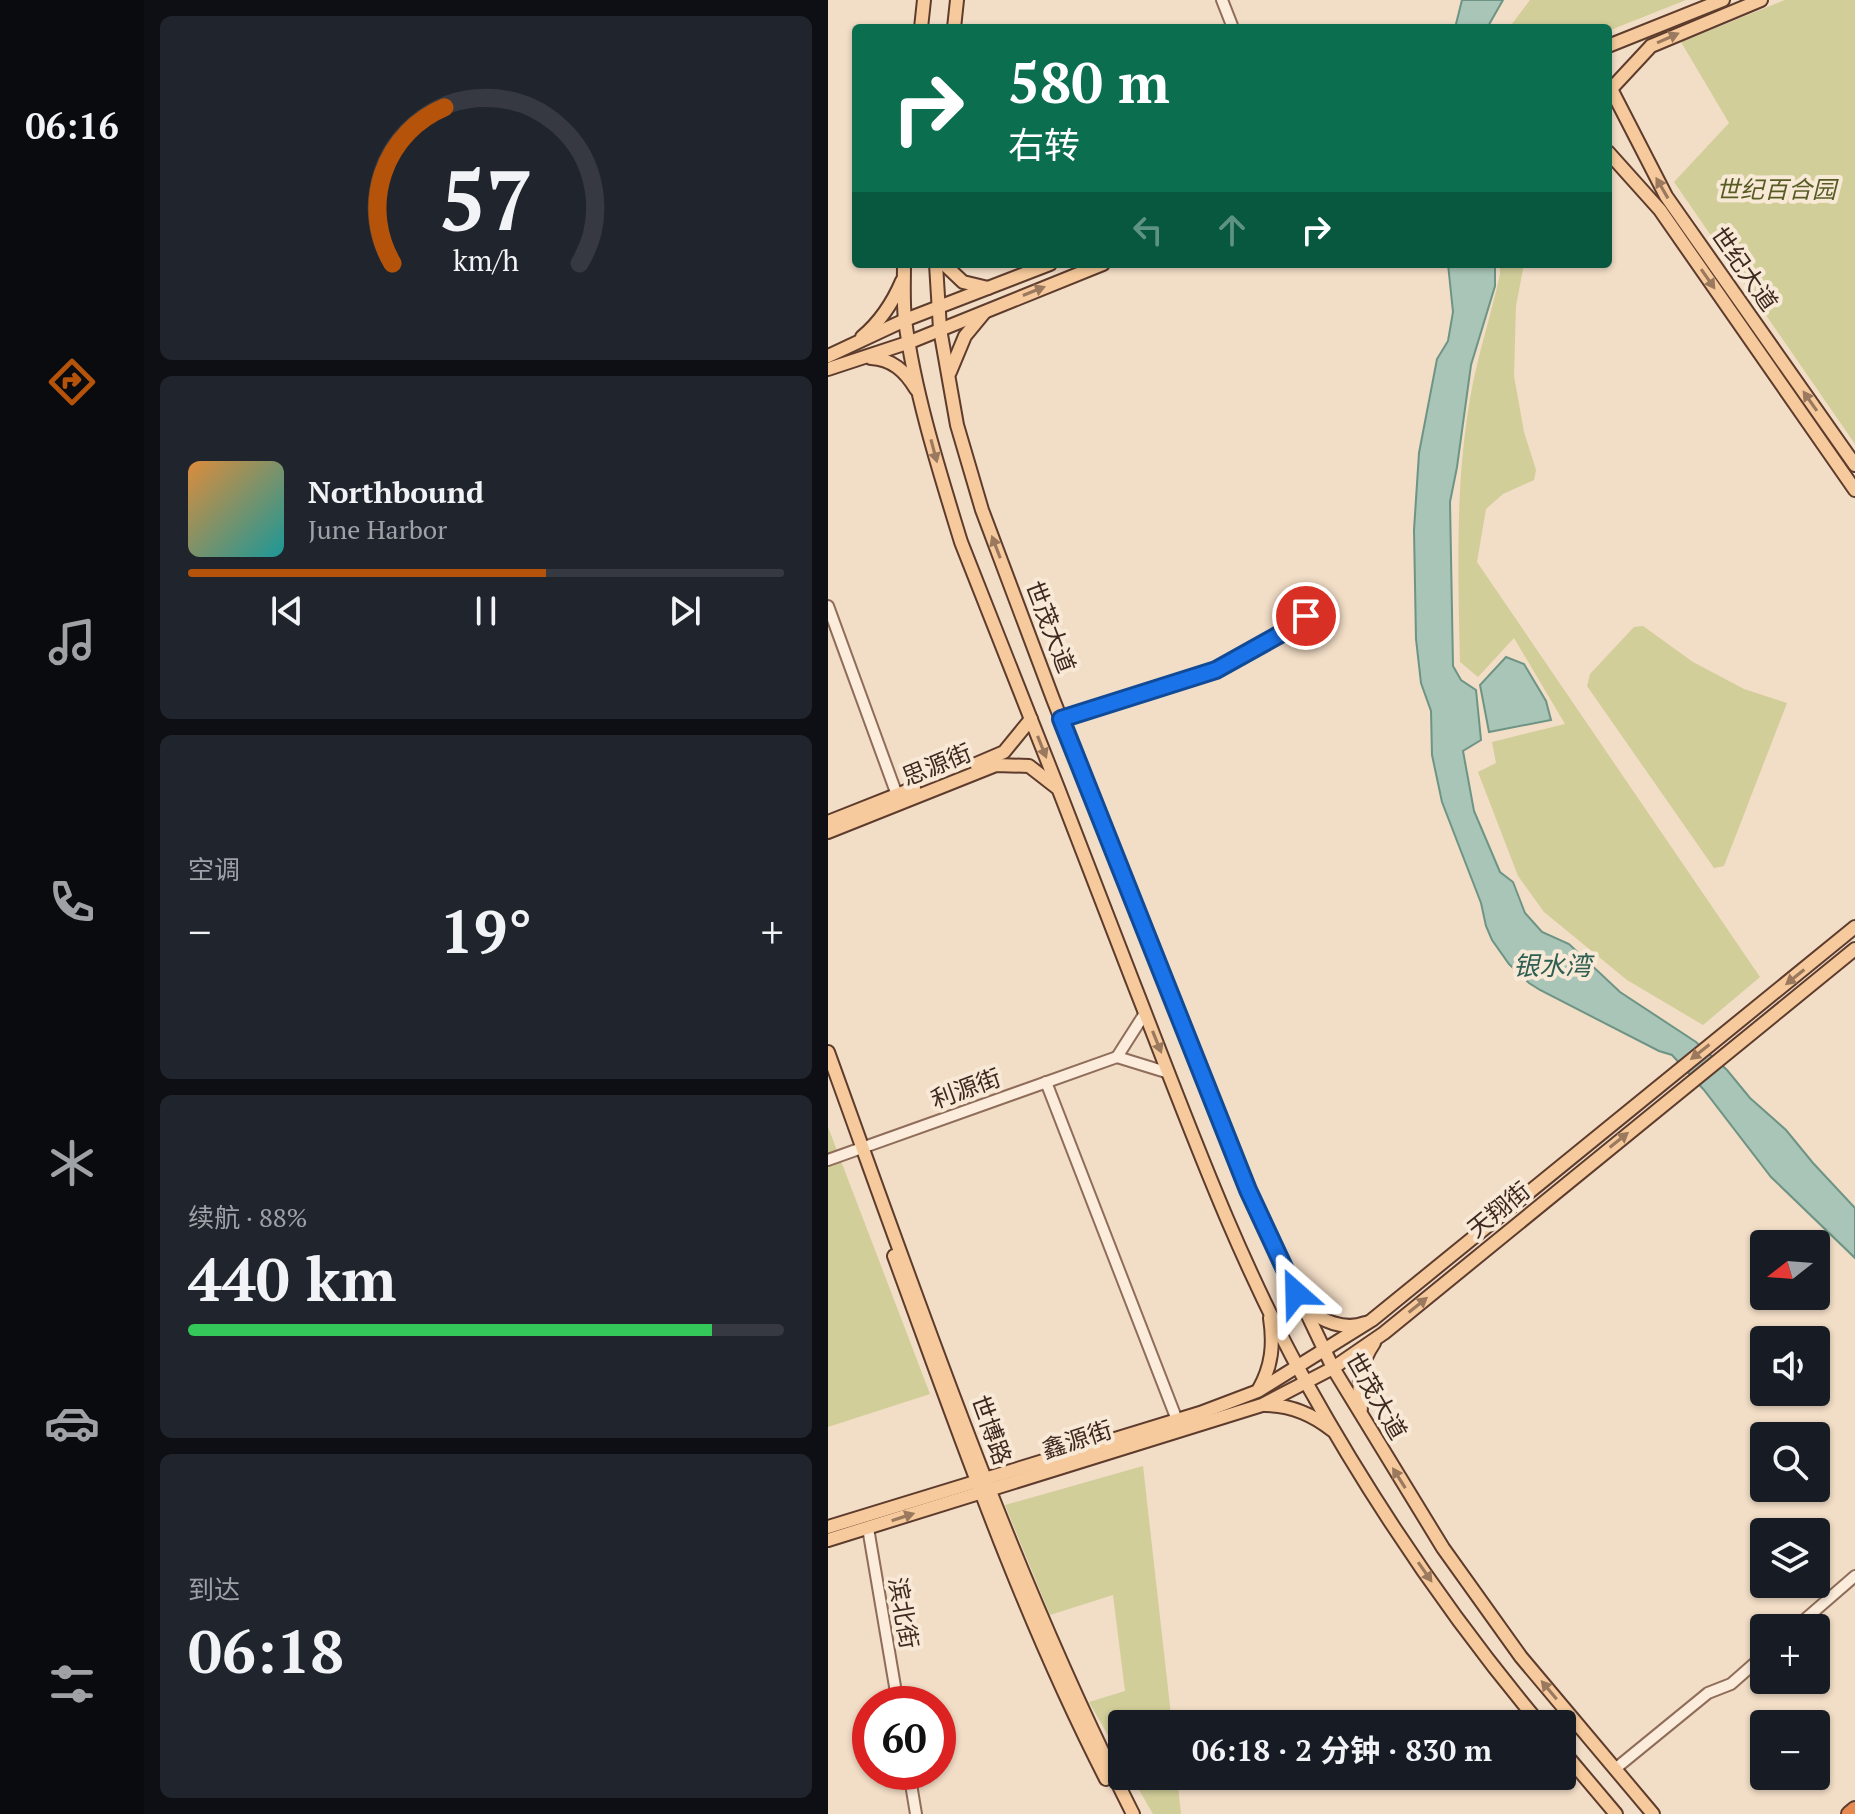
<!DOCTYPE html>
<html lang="zh">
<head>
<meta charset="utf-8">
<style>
  :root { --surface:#171b24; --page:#20242c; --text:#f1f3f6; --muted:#9ea1a6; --line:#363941; --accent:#b45309 }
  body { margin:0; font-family:"PT Serif","Noto Sans SC",serif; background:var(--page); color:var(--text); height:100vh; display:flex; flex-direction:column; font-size:30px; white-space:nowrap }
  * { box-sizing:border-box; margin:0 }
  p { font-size:26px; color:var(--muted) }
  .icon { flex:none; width:44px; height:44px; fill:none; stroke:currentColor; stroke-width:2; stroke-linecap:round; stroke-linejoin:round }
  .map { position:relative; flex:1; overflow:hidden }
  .drawer { display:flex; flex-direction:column; gap:16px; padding:16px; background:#0d0f14; width:684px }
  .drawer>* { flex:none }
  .guide { position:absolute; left:24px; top:24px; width:760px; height:244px; border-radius:8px; box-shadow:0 2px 6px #0004; background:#0b6e4f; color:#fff; overflow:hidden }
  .needle { width:52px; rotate:253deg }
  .tools { position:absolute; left:922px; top:1230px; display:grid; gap:16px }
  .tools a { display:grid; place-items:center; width:80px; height:80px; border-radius:8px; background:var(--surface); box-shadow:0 2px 6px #0004; font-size:40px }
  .speed { position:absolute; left:24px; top:1686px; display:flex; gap:16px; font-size:40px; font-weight:700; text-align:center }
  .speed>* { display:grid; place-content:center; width:104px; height:104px; border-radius:50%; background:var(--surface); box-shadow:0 2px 6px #0004; line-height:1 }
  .speed .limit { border:12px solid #d22; background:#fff; color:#111 }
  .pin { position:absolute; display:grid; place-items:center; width:68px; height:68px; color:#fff; margin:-34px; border:4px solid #fff; border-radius:50%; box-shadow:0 2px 8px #0007 }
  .me { position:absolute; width:88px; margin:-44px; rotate:335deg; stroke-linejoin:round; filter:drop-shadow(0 0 6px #0008) }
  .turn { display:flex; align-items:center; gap:28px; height:168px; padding:0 24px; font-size:36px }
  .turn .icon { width:104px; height:104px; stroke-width:2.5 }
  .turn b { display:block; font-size:56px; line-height:68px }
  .lanes { display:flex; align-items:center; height:76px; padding:0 24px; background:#0003; justify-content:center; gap:40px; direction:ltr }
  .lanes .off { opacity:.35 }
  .big { font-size:60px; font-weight:700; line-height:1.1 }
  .drawer .card { flex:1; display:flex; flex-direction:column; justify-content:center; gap:12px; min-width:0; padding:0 28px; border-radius:12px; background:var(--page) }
  .drawer .dial { align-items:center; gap:0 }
  .dial svg { height:208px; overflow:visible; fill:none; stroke:var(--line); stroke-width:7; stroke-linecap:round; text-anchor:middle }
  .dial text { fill:var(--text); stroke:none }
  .song { display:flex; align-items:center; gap:24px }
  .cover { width:96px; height:96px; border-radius:12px; background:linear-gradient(135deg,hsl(30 70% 55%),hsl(180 70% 35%)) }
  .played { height:8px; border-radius:4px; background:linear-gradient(90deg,var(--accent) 60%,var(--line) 60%) }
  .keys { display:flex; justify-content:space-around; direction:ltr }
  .heat { display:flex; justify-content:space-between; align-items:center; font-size:44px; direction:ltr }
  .charge { height:12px; border-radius:6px; background:linear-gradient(90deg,#34c759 88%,var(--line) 0) }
  .trip { position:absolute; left:280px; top:1710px; width:468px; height:80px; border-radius:8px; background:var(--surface); box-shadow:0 2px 6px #0004; font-weight:700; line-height:80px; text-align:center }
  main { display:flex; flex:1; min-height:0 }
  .dock { display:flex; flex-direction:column; width:144px; justify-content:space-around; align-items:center; background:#090b0e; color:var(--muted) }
  .dock .icon { width:56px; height:56px }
  .dock .active { color:var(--accent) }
  .dock b { font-size:36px; color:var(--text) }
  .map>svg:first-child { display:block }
  .green { fill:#d1ce99 }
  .water { fill:#a8c5b7; stroke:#6d9484; stroke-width:2 }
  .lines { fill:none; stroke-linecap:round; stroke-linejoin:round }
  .minor-casing { stroke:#8f6d5a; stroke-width:14 }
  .major-casing { stroke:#5d3c2e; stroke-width:16 }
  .highway-casing { stroke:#5d3c2e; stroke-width:18 }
  .minor { stroke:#fbecdb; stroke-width:10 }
  .major { stroke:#f6ca9c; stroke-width:12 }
  .highway { stroke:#e68a52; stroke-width:14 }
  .oneway { fill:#9a795e }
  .route-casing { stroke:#114b97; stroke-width:20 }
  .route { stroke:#1a73e8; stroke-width:14 }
  .labels { text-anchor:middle; stroke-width:8; stroke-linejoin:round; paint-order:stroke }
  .park-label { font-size:24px; font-style:italic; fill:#585c24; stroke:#f8e9d7 }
  .street-label { font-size:24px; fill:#3e281f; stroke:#f8e9d7 }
  .water-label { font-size:26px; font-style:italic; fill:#2d5f53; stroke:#f8e9d7 }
</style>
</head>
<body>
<main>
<nav class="dock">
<b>06:16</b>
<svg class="icon active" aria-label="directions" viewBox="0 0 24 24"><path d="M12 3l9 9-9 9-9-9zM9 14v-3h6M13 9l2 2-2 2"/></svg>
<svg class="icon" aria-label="music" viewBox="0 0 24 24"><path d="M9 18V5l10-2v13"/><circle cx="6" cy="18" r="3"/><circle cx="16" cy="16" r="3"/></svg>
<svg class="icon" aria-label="phone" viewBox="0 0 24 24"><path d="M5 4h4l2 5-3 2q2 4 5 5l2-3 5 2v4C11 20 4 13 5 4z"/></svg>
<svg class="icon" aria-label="climate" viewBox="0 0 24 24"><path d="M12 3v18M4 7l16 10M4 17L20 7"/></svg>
<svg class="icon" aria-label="car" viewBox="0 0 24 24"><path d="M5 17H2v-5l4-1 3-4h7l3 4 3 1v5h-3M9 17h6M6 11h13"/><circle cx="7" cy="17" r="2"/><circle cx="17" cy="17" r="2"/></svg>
<svg class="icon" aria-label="filters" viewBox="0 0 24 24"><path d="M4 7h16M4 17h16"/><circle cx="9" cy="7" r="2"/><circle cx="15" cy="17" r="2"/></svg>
</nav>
<section class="drawer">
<div class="card dial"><svg viewBox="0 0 100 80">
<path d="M14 69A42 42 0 1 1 86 69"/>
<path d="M14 69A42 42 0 0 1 34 9" stroke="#b45309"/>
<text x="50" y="56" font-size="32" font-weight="700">57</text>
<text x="50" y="72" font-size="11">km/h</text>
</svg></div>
<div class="card">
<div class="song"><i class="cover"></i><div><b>Northbound</b><p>June Harbor</p></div></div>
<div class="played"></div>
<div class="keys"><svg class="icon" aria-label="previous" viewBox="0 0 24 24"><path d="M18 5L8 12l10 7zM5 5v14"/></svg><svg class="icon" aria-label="pause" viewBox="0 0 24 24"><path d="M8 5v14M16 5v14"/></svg><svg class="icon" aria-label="next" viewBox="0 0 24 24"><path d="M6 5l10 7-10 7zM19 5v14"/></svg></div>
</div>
<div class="card"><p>空调</p>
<div class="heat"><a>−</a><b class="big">19°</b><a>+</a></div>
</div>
<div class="card"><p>续航 · 88%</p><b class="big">440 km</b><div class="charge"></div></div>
<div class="card"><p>到达</p><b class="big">06:18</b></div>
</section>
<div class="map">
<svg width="1027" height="1814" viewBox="0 0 1027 1814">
  <rect width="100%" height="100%" fill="#f2ddc6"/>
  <g class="green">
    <path d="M702,0H858L780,31V28H681Z"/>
    <path d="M957,0H1027V444L846,182L901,123L853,42Z"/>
    <path d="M672,264H696L688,306L686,376L696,432L708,470L706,480L675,494L658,509L649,562L932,977L875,1025L799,980L716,912L690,876L650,772L668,763L664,742L737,724L686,638L650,677L632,662C630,575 627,486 642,399C649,357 663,316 672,274Z"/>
    <path d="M815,626L865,662L916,689L959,703L896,866L886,868L759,686L762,674L806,627Z"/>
    <path d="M0,1127L102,1394L0,1427Z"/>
    <path d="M315,1466L344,1724H294V1760L261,1702L297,1691L285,1595L222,1615L177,1505Z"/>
    <path d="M303,1776H349L353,1814H325Z"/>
  </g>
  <g class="water">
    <path d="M634,0H675L659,28H627Z"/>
    <path d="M620,264H667V286L643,365L629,467L622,502L625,666L633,680L648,690L653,740L635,751L646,811L672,872L685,882L697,913L714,932L741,944L792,992L868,1042L899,1070L922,1098L958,1130L985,1163L1027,1208V1258L943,1177L876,1090L844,1055L831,1051L712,990L701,983L681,964L664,940L658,926L653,903L614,802L604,755L603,711L593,683L588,639L586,530L591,453L609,359L620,341L625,312Z"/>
    <path d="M678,657L696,664L718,701L723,720L661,732L652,685Z"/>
  </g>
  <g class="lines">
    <defs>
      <g id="minor">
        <path d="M394,0L405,28"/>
        <path d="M0,606L69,795"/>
        <path d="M233,719L388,670L456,632L478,616"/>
        <path d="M289,1057L341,1073"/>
        <path d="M289,1057L317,1013"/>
        <path d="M218,1082L349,1420"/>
        <path d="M0,1160L289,1057"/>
        <path d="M40,1528L70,1704"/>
        <path d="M967,1628L1027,1576"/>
        <path d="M787,1769L880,1693L903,1684L936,1655"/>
        <path d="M81,1772L88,1814"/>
      </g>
      <g id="major">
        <path d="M933,0L823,46L783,89L838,196L1027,465"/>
        <path d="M93,28L96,0"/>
        <path d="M126,28L129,0"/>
        <path d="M780,46L895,0"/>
        <path d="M780,152L832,210L1027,490"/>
        <path d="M76,264C76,282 75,302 77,320C87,395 111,470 133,542C191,688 249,835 305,982C358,1117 408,1257 479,1384C546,1504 624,1619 712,1724"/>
        <path d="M108,264L112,329L129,425L154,510L225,699L420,1190L505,1368L615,1548L693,1657L825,1814"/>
        <path d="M116,264L135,282L160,288"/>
        <path d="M34,337C52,322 65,302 74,281"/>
        <path d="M0,356L77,320L222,264"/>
        <path d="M43,358C64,359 77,371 88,389"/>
        <path d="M0,369L82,342L275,264"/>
        <path d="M122,372L137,336L156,313"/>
        <path d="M148,764L176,752L203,719"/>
        <path d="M0,822L86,788"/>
        <path d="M0,832L168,765L201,766L228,787"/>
        <path d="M0,1052C93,1309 182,1570 305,1814"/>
        <path d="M66,1256C131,1433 192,1611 278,1779"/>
        <path d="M477,1307C493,1321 517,1331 537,1323"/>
        <path d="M431,1389C444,1366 446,1344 442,1318"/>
        <path d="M437,1405C463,1405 484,1414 504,1430"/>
        <path d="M533,1409C529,1385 532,1363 546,1343"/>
        <path d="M0,1527L372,1413L430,1391L544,1320L1027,927"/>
        <path d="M0,1540L434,1405L505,1368L556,1333L1027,949"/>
        <path d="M734,1750L788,1814"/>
      </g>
      <path id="highway" d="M1021,1814L1027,1809"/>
    </defs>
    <use href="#minor" class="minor-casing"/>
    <use href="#major" class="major-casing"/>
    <use href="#highway" class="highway-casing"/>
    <use href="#minor" class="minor"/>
    <use href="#major" class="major"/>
    <use href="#highway" class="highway"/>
  </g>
  <defs><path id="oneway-solid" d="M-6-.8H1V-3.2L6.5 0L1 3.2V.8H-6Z" transform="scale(2)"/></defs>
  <g class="oneway">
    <use href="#oneway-solid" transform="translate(840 38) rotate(-24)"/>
    <use href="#oneway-solid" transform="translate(834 188) rotate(-120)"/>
    <use href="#oneway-solid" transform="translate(880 279) rotate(55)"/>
    <use href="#oneway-solid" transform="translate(206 291) rotate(-22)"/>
    <use href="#oneway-solid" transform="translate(982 401) rotate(-125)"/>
    <use href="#oneway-solid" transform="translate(106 451) rotate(75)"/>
    <use href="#oneway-solid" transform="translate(168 547) rotate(-111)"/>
    <use href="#oneway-solid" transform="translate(214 747) rotate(68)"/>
    <use href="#oneway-solid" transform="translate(967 977) rotate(141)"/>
    <use href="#oneway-solid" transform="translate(329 1042) rotate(68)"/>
    <use href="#oneway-solid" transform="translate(872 1052) rotate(142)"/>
    <use href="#oneway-solid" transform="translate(791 1140) rotate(-39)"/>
    <use href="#oneway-solid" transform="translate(590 1305) rotate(-39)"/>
    <use href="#oneway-solid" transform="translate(571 1478) rotate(-122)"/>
    <use href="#oneway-solid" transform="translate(75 1517) rotate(-18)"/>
    <use href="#oneway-solid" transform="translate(597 1572) rotate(55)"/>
    <use href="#oneway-solid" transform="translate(721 1690) rotate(-130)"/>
  </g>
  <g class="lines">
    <defs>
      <path id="route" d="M468,1293L420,1190L233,719L388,670L456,632L478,616"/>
    </defs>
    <use href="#route" class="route-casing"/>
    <use href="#route" class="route"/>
  </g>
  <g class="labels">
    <g class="park-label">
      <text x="948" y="198">世纪百合园</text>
    </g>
    <g class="street-label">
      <text transform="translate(916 269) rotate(55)" y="8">世纪大道</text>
      <text transform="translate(222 627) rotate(69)" y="8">世茂大道</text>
      <text transform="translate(109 765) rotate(-22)" y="8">思源街</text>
      <text transform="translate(138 1089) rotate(-20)" y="8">利源街</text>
      <text transform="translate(671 1210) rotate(-39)" y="8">天翔街</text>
      <text transform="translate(548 1396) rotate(60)" y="8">世茂大道</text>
      <text transform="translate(163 1430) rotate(70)" y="8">世博路</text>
      <text transform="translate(249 1440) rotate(-18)" y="8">鑫源街</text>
      <text transform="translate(75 1613) rotate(80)" y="8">滨北街</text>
    </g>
    <g class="water-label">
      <text x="724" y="975">银水湾</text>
    </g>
  </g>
</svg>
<div class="tools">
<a><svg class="needle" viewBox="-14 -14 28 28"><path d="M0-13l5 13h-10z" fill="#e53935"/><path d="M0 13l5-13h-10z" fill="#9ea1a6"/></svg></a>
<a><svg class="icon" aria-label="sound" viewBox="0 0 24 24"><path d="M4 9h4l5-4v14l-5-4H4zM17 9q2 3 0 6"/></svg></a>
<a><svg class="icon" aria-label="search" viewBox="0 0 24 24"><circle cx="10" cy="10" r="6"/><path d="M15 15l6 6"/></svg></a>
<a><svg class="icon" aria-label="layers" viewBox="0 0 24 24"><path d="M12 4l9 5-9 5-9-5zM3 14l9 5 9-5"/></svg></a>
<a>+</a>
<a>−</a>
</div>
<div class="speed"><div class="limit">60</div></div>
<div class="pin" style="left:478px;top:616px;background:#d93025"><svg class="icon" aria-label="arrive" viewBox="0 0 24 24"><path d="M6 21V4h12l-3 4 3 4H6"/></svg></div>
<svg class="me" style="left:468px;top:1293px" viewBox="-20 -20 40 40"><path d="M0-17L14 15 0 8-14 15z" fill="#1a73e8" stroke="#fff" stroke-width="4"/></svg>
<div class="trip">06:18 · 2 分钟 · 830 m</div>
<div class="guide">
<div class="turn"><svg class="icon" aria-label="right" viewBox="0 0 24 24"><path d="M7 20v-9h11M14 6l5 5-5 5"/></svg><div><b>580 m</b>右转</div></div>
<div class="lanes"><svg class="icon off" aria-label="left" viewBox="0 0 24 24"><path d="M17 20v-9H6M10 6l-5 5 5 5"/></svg><svg class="icon off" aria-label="ahead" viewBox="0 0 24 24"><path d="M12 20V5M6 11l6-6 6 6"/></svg><svg class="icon" aria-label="right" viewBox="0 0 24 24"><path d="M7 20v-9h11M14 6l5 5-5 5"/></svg></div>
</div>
</div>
</main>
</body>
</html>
